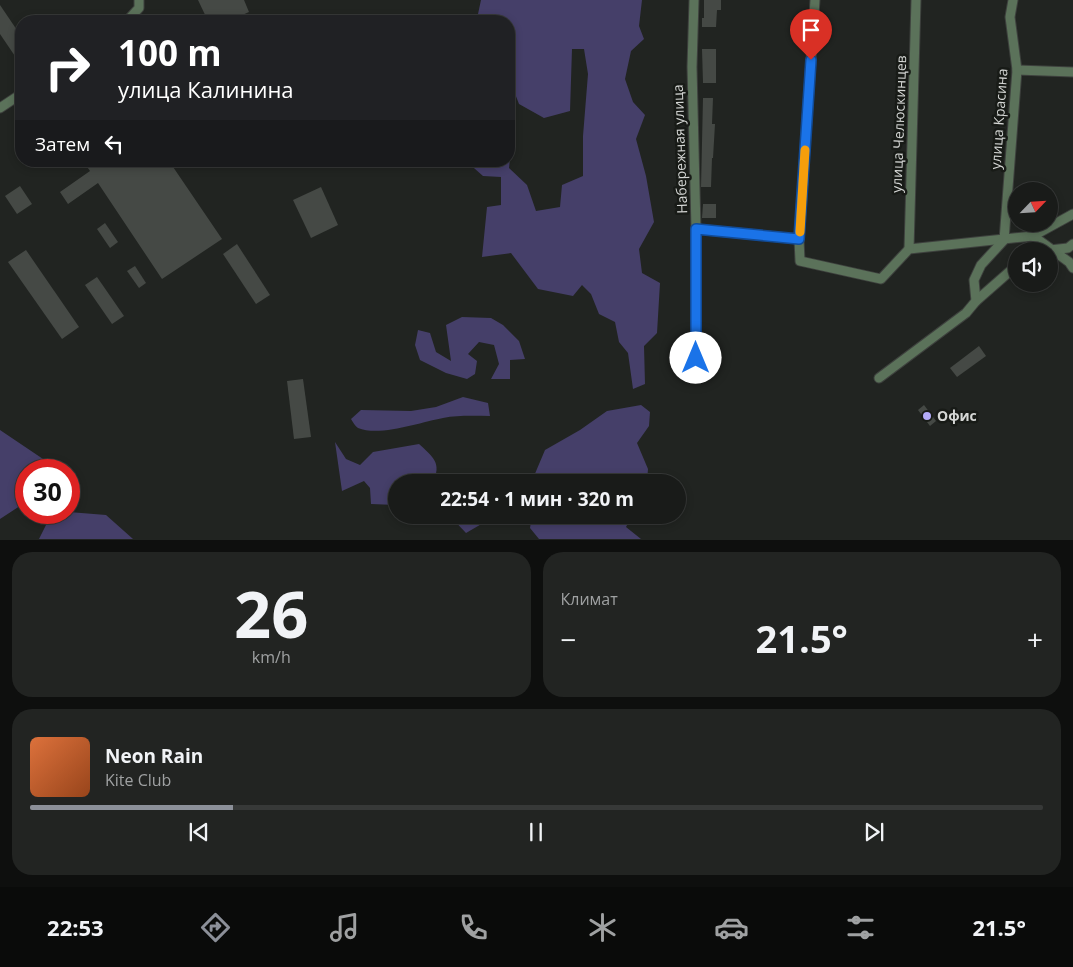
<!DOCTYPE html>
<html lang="ru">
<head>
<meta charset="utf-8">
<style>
  :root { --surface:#191b19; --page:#222422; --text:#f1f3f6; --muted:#9fa1a2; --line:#373938; --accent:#8c9099 }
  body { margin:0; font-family:"Open Sans",sans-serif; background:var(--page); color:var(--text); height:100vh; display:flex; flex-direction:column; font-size:19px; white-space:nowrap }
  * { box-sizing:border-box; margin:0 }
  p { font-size:16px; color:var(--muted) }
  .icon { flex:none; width:28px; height:28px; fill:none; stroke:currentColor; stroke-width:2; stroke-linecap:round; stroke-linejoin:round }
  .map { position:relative; height:540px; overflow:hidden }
  .side { display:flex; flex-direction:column; gap:12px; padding:12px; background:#0e0f0e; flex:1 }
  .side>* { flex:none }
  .top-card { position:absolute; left:15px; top:15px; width:500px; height:152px; border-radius:20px; box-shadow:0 2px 8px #0003,0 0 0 1px var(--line); background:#202124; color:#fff; overflow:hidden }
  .needle { width:32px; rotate:65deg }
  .tools { position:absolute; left:1008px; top:182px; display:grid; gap:10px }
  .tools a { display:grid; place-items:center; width:50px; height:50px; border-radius:50%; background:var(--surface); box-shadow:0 2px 8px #0003,0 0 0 1px var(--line); font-size:25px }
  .speed { position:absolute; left:15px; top:459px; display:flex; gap:10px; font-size:25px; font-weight:700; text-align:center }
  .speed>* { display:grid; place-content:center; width:65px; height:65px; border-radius:50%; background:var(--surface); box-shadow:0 2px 8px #0003,0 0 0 1px var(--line); line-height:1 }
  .speed .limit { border:8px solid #d22; background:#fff; color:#111 }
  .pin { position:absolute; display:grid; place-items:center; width:42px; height:42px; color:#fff; margin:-51px -21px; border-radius:50% 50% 50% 0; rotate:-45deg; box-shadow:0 0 5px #0007 }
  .pin .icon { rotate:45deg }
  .me { position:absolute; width:55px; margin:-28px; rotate:0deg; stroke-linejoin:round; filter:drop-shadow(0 0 4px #0008) }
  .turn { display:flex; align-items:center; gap:18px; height:105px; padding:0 20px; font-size:22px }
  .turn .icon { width:65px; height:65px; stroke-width:2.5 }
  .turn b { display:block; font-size:35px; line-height:42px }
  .then { display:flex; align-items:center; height:48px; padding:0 20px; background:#0003; gap:10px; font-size:19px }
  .big { font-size:38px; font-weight:700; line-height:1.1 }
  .side .widget { flex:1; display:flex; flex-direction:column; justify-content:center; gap:8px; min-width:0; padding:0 18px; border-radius:20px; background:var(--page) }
  .side .dial { align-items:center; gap:0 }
  .dial b { font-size:65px; line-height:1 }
  .song { display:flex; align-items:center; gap:15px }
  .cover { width:60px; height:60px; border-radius:8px; background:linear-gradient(135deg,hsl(20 70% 55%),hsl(20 70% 35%)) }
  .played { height:5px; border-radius:2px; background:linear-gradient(90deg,var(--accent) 20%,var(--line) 20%) }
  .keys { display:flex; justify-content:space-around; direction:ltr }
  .heat { display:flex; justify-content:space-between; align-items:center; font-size:28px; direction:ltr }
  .side .tiles { flex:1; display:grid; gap:12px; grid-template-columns:1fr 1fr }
  .widget:last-child { grid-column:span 2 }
  .trip { position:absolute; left:388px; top:474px; width:298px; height:50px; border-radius:25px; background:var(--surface); box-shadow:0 2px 8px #0003,0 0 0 1px var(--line); font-weight:700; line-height:50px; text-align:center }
  .menu { display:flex; height:80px; justify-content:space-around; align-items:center; background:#0a0b0a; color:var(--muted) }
  .menu .icon { width:35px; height:35px }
  .menu .current { color:var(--accent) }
  .menu b { font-size:22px; color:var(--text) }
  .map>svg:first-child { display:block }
  .green { fill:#453f69 }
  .building { fill:#454945 }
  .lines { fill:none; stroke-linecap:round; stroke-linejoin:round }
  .minor-casing { stroke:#3e413e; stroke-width:11 }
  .minor { stroke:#5b725a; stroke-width:9 }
  .route-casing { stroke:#114b97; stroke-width:12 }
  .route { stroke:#1a73e8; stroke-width:9 }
  .slow { stroke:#f59e0b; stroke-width:9 }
  .poi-dot { fill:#b4acf9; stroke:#181b17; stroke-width:2 }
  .labels { text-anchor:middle; stroke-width:5; stroke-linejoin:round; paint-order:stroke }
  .street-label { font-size:14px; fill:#d5d7d5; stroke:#181b17 }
  .poi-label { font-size:14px; font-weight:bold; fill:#d5d7d5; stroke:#181b17; text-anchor:start }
</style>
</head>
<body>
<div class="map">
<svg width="1073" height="540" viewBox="0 0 1073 540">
  <rect width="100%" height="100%" fill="#212421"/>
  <g class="green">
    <path d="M481,0H642L639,26L644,39L631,51L625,79L633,102L645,115L636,139L646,176L654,222L639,249L642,273L660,283L657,333L644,346L645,384L633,389L628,353L619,342L615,322L599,314L591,294L582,285L573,296L538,289L511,253L482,257L487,207L501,205V177L483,176L466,161H509V120L514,121L509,168L527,185L536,211L560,207L562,185L583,176V136L588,74L584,49H572L570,111L544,118L519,104L512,86L515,63L509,58V21H490L478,14Z"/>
    <path d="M462,317L491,318L503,325L519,341L525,359L510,360V379H491L499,364L494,345L479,342L468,354L477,361L475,374L467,379L446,373L420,360L415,345L418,330L430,333L436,352L451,361L446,325Z"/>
    <path d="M463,397L488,403L490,416C475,416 458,415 443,418C421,422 380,437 358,428C355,426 353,422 351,419L361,410L411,411L436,407Z"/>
    <path d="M641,405L650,412L649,426L637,443L648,469L647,482H534V476L545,450L580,430L607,411Z"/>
    <path d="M0,430L46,461L53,470H26V502L0,519Z"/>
    <path d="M335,442L346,459L360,465L373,452L419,444C433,457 442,463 433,482H396V505L371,504L370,488L364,481L342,491Z"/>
    <path d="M69,512L106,515L133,539H39L52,513Z"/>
    <path d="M449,515H497L466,533Z"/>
    <path d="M532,515H632L626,527L641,539H539L530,528Z"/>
  </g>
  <g class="building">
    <path d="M198,0H244L249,12L229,21H208Z"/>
    <path d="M704,0H721V10H717L716,27H702V18H704Z"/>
    <path d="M0,5L21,36V65L0,34Z"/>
    <path d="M702,49H716V83H703Z"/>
    <path d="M703,98H713L712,124H715L713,158H712L711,187H701Z"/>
    <path d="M83,161H169L222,239L162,279L98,183L68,204L60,192L90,171Z"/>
    <path d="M20,186L32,204L17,214L5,196Z"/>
    <path d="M321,187L338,225L311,238L293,200Z"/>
    <path d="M703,204H716V218H702Z"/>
    <path d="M105,223L118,242L110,248L97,229Z"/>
    <path d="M237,244L270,295L256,304L223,254Z"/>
    <path d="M26,250L79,327L62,339L8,262Z"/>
    <path d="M135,266L146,283L139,288L127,271Z"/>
    <path d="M97,277L124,316L112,324L85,285Z"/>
    <path d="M979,346L986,356L957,377L950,368Z"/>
    <path d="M303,379L311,437L294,439L287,381Z"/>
    <path d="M924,405L936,421L930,426L918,410Z"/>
  </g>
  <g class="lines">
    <defs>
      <g id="minor">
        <path d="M694,0L692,67L696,229V358"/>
        <path d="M127,21L139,8V0"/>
        <path d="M1017,70L1073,72"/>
        <path d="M0,108L21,94"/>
        <path d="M696,229L799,239L800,261L881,279L909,249L1033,236L1073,214"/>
        <path d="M1033,236L1069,262L1073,268"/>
        <path d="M799,239L815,0"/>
        <path d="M909,249L916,0"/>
        <path d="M1050,250L1068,248L1073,244"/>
        <path d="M976,301L1016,266"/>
        <path d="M879,378L966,313L976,301L974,280L981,265L1004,240L1017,70L1010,17L1013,0"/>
      </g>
    </defs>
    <use href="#minor" class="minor-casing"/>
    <use href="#minor" class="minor"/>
  </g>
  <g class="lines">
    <defs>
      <path id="route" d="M696,358V229L799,239L811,60"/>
    </defs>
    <use href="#route" class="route-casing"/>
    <use href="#route" class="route"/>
    <path class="slow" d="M800,232L805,150"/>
  </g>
  <circle class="poi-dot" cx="927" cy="416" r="5"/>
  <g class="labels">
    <g class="street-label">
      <text transform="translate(999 119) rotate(-86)" y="5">улица Красина</text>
      <text transform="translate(899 124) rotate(-88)" y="5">улица Челюскинцев</text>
      <text transform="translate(680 149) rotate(-92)" y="5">Набережная улица</text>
    </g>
    <g class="poi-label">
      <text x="937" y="421">Офис</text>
    </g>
  </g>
</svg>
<div class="tools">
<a><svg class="needle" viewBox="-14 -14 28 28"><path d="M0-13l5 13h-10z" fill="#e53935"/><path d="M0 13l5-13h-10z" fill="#9fa1a2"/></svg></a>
<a><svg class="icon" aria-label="sound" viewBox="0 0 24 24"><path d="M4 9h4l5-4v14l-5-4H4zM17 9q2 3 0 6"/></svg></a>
</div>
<div class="speed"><div class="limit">30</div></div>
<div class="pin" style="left:811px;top:60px;background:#d93025"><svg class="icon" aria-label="arrive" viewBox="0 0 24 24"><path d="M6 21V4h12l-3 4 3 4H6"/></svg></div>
<svg class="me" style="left:696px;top:358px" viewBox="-20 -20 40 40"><circle r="19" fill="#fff"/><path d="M0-13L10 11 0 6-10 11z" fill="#1a73e8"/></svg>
<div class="trip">22:54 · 1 мин · 320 m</div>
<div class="top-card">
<div class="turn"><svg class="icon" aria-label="right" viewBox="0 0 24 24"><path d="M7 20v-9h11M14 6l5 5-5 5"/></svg><div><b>100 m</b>улица Калинина</div></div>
<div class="then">Затем<svg class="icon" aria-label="left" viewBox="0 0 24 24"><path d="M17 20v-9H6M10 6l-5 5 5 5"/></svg></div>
</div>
</div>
<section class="side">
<div class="tiles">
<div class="widget dial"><b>26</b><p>km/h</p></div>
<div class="widget"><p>Климат</p>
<div class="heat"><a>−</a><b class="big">21.5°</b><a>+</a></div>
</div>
<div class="widget">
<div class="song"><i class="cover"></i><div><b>Neon Rain</b><p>Kite Club</p></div></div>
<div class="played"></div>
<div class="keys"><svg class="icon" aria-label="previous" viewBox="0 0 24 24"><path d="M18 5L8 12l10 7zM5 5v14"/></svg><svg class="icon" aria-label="pause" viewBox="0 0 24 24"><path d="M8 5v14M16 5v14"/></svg><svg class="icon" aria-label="next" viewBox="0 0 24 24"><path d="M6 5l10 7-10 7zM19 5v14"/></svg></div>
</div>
</div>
</section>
<nav class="menu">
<b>22:53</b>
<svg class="icon current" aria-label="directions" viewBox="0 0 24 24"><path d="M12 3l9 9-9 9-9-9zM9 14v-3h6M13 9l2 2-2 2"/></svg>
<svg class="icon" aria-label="music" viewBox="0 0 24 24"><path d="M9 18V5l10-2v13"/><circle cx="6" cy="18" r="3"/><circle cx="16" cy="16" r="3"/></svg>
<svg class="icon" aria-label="phone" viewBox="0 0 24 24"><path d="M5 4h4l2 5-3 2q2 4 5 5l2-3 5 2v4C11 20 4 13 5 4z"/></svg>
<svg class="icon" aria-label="climate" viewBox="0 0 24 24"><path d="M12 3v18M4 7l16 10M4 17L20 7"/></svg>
<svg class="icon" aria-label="car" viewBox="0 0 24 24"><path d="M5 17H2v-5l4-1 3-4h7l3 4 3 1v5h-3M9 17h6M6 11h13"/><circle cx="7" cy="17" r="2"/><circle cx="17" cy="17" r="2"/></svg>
<svg class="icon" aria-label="filters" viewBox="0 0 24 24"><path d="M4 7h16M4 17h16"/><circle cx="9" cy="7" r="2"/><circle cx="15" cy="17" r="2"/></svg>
<b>21.5°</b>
</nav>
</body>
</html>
